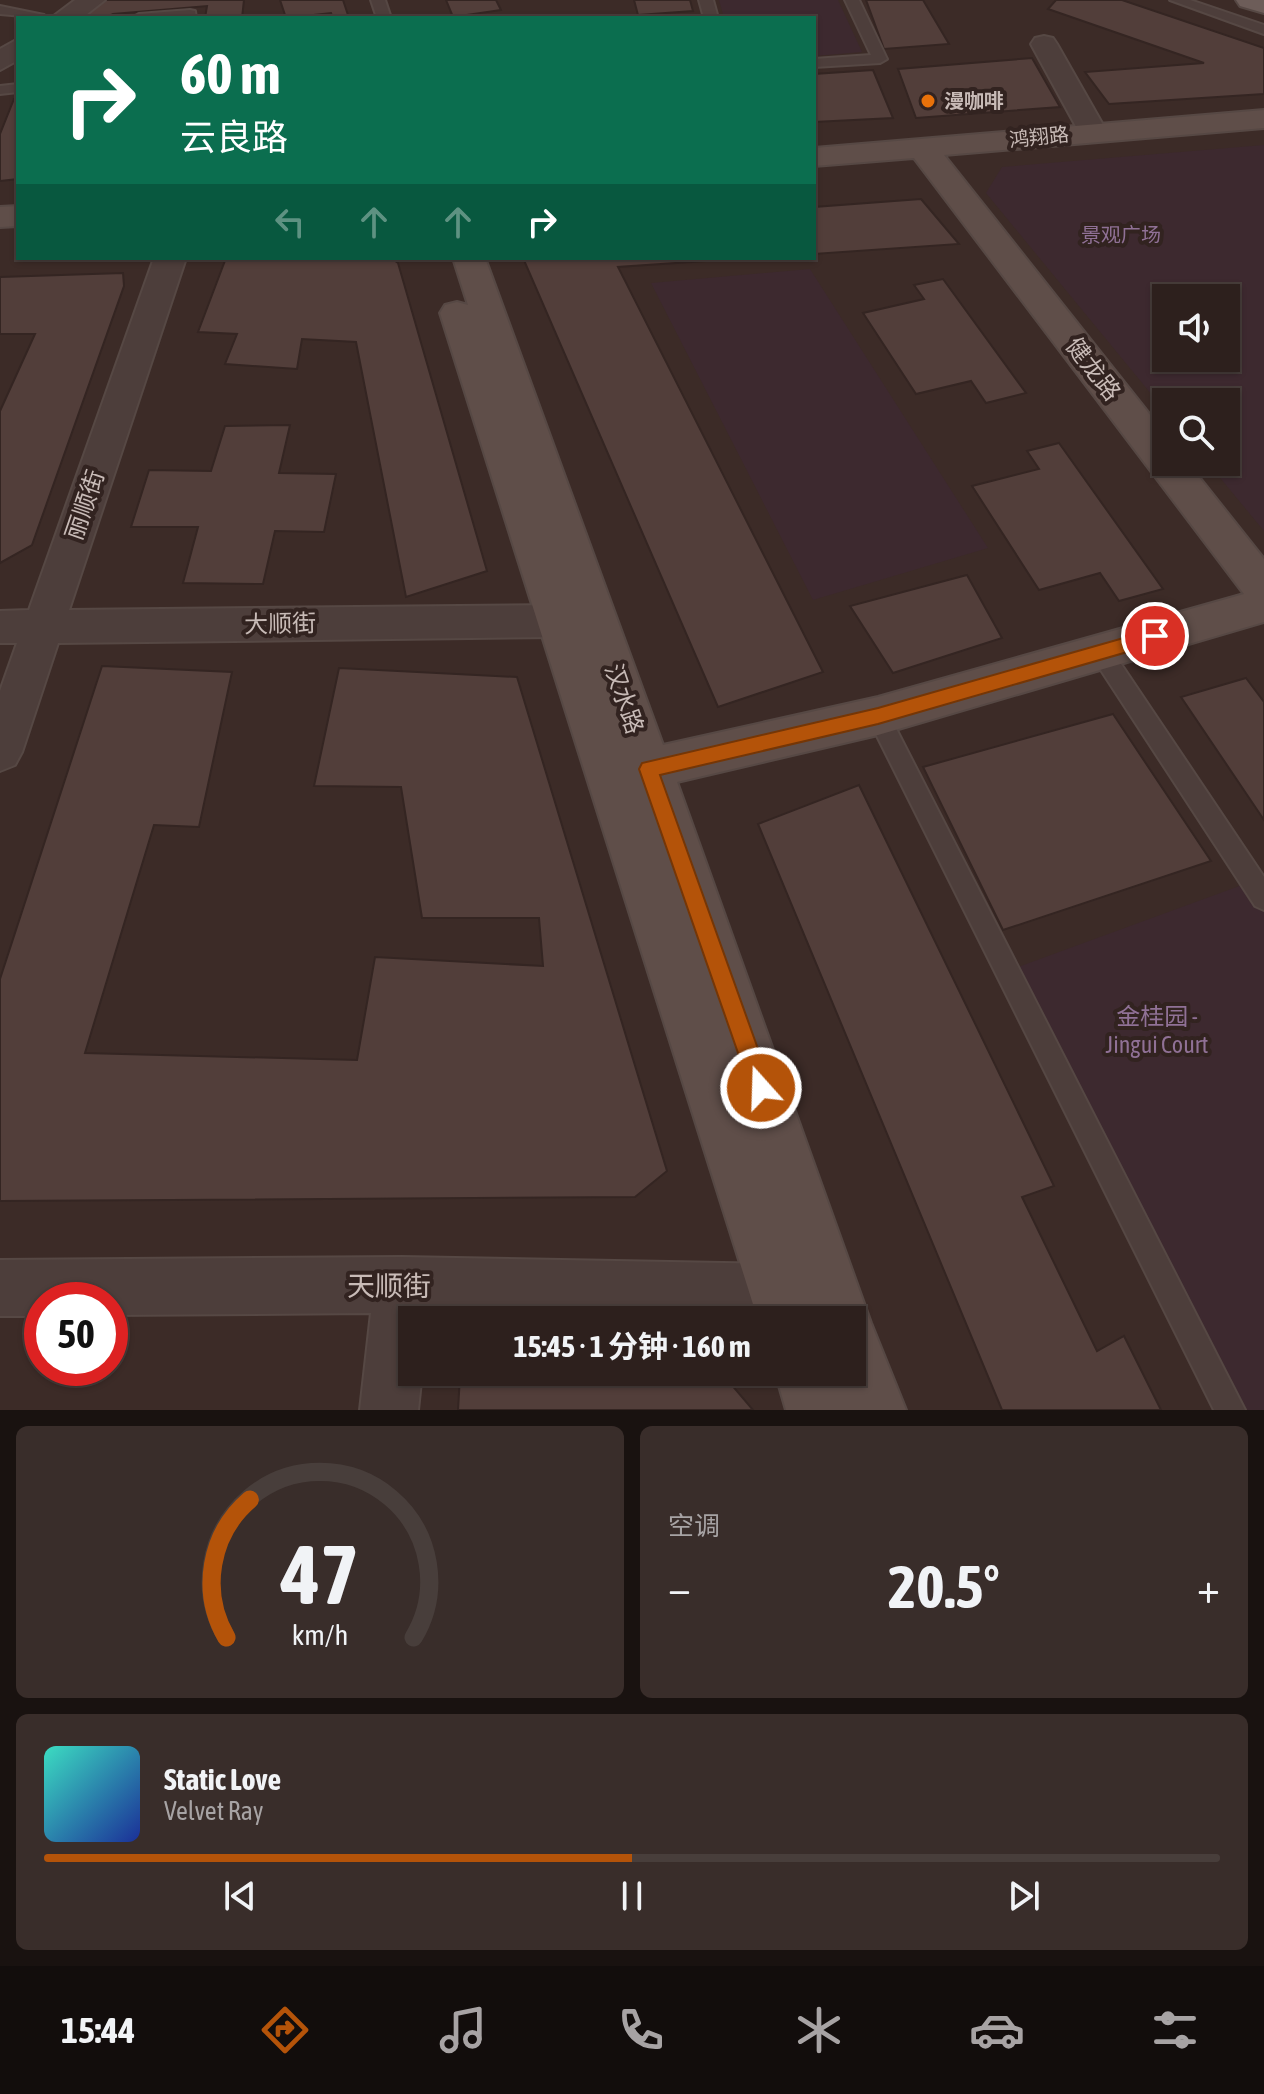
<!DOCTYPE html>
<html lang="zh">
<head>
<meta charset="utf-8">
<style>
  :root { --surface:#2d201d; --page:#392d2a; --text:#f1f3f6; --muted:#a7a3a4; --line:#483e3b; --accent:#b45309 }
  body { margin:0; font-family:"Asap Condensed","Noto Sans SC",sans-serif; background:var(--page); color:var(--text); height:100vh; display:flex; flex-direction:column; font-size:30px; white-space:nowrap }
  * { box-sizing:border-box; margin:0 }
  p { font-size:26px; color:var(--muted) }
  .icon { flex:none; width:44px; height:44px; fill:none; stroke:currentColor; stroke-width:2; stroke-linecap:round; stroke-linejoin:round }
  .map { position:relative; height:1410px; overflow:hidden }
  .details { display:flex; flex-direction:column; gap:16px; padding:16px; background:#191210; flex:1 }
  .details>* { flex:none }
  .guide { position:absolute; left:16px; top:16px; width:800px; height:244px; border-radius:0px; box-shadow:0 2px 6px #0004,0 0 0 2px var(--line); background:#0b6e4f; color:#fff; overflow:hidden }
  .fabs { position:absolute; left:1152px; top:284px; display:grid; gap:16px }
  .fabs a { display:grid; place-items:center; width:88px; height:88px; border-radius:0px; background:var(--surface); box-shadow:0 2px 6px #0004,0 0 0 2px var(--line); font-size:40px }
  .speed { position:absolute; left:24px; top:1282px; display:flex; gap:16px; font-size:40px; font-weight:700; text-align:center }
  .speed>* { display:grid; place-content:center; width:104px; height:104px; border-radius:50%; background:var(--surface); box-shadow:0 2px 6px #0004,0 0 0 2px var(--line); line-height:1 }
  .speed .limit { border:12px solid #d22; background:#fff; color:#111 }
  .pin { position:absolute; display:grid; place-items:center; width:68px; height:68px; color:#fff; margin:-34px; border:4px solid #fff; border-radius:50%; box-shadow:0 2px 8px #0007 }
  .me { position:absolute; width:88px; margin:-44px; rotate:340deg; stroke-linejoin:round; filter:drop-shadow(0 0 6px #0008) }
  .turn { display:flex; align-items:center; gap:28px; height:168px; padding:0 32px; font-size:36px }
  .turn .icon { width:104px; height:104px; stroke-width:2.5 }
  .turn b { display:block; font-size:56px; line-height:68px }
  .lanes { display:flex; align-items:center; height:76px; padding:0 32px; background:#0003; justify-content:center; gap:40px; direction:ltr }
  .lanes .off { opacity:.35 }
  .big { font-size:60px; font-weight:700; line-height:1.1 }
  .details .card { flex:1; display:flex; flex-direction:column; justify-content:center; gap:12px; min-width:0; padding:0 28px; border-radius:12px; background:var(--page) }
  .details .dial { align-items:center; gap:0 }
  .dial svg { height:208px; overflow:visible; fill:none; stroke:var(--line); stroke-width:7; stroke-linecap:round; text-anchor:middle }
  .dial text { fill:var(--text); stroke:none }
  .song { display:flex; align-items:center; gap:24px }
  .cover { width:96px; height:96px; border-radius:12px; background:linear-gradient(135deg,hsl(170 70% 55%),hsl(230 70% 35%)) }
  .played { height:8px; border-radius:4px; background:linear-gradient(90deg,var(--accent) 50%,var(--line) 50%) }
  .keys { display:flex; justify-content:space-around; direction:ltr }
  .heat { display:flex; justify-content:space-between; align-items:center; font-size:44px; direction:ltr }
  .details .tiles { flex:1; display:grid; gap:16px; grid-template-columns:1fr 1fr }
  .card:last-child { grid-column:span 2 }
  .trip { position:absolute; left:398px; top:1306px; width:468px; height:80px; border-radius:0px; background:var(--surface); box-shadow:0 2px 6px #0004,0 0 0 2px var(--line); font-weight:700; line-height:80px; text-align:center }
  .dock { display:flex; height:128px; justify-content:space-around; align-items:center; background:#120d0c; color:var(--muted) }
  .dock .icon { width:56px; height:56px }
  .dock .active { color:var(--accent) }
  .dock b { font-size:36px; color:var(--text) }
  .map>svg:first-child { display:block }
  .green { fill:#3d292f; fill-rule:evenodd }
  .building { fill:#523e3a; stroke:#342522; stroke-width:2 }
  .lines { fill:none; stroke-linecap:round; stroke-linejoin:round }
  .lane-casing { stroke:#564844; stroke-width:4 }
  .street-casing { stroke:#564844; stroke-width:4 }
  .secondary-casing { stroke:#564844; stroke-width:4 }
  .primary-casing { stroke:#564844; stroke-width:4 }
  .lane { fill:#4d3e3b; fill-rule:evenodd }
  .street { fill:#4d3e3b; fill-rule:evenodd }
  .secondary { fill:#5f4e49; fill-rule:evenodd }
  .primary { fill:#6d5d59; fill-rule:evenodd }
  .route { fill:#b45309; stroke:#753606; stroke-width:2 }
  .food-dot { fill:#e8710a; stroke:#322320; stroke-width:3 }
  .labels { text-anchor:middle; stroke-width:8; stroke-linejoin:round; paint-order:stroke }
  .far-poi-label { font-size:20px; font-weight:bold; fill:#c8bbb7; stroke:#322320; text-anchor:start }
  .far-street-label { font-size:20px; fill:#c8bbb7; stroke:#322320 }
  .far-park-label { font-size:20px; fill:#907196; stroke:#322320 }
  .street-label { font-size:24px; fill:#c8bbb7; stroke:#322320 }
  .park-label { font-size:24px; fill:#907196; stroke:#322320 }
  .near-street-label { font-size:28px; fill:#c8bbb7; stroke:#322320 }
</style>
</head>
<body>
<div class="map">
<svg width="1264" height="1410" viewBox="0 0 1264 1410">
  <rect width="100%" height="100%" fill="#3c2b27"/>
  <g class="green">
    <path d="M719,0H838L862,52L814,56V18H724Z"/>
    <path d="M1264,145V531L1207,462H1226V402H1166V412L986,193L1002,167ZM1166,298H1226V358H1166Z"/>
    <path d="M810,269L988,548L813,600L651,283Z"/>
    <path d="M1253,881L1264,898V1410H1230L1007,971Z"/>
  </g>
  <g class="building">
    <path d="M106,0H244L242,18H205L207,6L113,14L105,18H77Z"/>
    <path d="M280,0H343L349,18H333L331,13L286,18Z"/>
    <path d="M446,0H496L501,10L453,17Z"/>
    <path d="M634,0H690L693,11L638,15Z"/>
    <path d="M866,0H923L949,44L884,49Z"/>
    <path d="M1056,0H1122L1264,48V94L1109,104L1085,72L1204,63L1048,9Z"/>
    <path d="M1032,58L1060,107L916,118L898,69Z"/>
    <path d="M873,70L893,118L814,122V74Z"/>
    <path d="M14,99H18V179L0,181V134Z"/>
    <path d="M921,199L959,244L814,254V207Z"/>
    <path d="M226,258H391L398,263L487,571L406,597L356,342L302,339L297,369L225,364L237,334L198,332Z"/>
    <path d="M523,258H750L618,267L823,672L718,707Z"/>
    <path d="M123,273L124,286L32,545L0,563V411L35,334H0V277Z"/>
    <path d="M943,279L1026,393L986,403L971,381L916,394L863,313L924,299L914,285Z"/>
    <path d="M290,425L279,473L336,474L324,532L275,531L263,584L183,583L198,527H131L149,470L211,471L225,426Z"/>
    <path d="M1059,443L1163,589L1119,601L1100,573L1039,590L972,486L1039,469L1027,451Z"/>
    <path d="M967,575L1002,638L893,673L850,606Z"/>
    <path d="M102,666L232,672L199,827L154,825L85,1053L357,1060L375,957L543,966L539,918H422L401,787L314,786L339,668L517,677L667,1171L635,1197L0,1201V979Z"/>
    <path d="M1246,678L1264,702V820L1181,697Z"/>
    <path d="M1113,714L1211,861L1003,930L923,767Z"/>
    <path d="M859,785L1054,1186L1022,1197L1097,1351L1124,1336L1161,1410H1002L758,824Z"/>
    <path d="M460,1376L731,1384L753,1410H458Z"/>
  </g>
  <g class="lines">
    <defs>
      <g id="lane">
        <path d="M371,0H385L391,18H377Z"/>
        <path d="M699,0H713L718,18H704Z"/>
        <path d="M845,0H859L887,59L880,63L814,67V59L871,55Z"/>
        <path d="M1170,0H1190L1264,25V34Z"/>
        <path d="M0,6L44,15L46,18L0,14Z"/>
        <path d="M190,10L195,11L196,18H132L139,14Z"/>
        <path d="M18,84V92L0,94V86Z"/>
        <path d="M1101,643L1109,646L1264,877V910L1255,906L1093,658L1090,652L1093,646Z"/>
        <path d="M878,706L886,709L1245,1410H1214L867,716L870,709Z"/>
      </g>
      <g id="street">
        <path d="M75,0H105L82,18H51Z"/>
        <path d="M1044,36L1053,38L1057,44L1107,132L1103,138L1093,141L1083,138L1079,132L1031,44L1035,38Z"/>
        <path d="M18,39V60L0,70V49Z"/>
        <path d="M154,258H186L69,610L559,605L573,609L579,621L573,633L559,637L58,643L22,752L15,765L0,771V691L17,643H0V611L29,610Z"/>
        <path d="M402,1257L779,1264L799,1272L807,1292L799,1312L779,1320L427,1313V1320H412V1372H422L418,1410H360L371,1313L110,1315V1300H42V1316H0V1260Z"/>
      </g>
      <g id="secondary">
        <path d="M1264,110V128L944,155L1166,435V462H1187L1264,559V622L878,735L677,782L871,1323L906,1410H786L775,1372H852V1320H758L440,313L445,305L457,302L468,305L453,258H485L663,745L878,697L1244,594L914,158L814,166V148Z"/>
        <path d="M18,206V226L0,227V207Z"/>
      </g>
      <path id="primary" d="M1236,0H1264V13L1240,6Z"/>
    </defs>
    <use href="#lane" class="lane-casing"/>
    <use href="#street" class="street-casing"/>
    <use href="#secondary" class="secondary-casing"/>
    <use href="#primary" class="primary-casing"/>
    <use href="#lane" class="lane"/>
    <use href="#street" class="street"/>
    <use href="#secondary" class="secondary"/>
    <use href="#primary" class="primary"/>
  </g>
  <path class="route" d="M1155,629L1164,636L1155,644L878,724L660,775L772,1088L769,1096L761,1099L753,1096L639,769L642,763L878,708Z"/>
  <circle class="food-dot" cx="928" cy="101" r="8"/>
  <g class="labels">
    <g class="far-poi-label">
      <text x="944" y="108">漫咖啡</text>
    </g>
    <g class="far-street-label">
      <text transform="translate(1039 137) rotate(-6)" y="7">鸿翔路</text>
    </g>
    <g class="far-park-label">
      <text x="1121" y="242">景观广场</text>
    </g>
    <g class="street-label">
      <text transform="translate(1093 369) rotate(52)" y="8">健龙路</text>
      <text transform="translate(85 505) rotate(-71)" y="8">丽顺街</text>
      <text transform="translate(280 624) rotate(-1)" y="8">大顺街</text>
      <text transform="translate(624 699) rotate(71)" y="8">汉水路</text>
    </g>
    <g class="park-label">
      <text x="1157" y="1025">金桂园 -<tspan x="1157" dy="28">Jingui Court</tspan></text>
    </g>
    <g class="near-street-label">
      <text x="389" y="1296">天顺街</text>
    </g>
  </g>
</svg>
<div class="fabs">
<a><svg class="icon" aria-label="sound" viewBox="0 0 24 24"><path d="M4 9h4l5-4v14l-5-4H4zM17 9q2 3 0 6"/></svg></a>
<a><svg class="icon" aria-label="search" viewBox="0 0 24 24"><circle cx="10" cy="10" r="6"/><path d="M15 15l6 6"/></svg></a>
</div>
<div class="speed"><div class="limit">50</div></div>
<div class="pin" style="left:1155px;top:636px;background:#d93025"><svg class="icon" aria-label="arrive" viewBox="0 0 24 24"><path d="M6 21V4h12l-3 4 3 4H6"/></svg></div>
<svg class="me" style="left:761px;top:1088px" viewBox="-20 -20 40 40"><circle r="17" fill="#b45309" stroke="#fff" stroke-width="3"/><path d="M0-11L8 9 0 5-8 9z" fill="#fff"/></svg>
<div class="trip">15:45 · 1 分钟 · 160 m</div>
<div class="guide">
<div class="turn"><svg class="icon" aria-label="right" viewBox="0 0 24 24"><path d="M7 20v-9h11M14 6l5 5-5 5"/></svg><div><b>60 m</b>云良路</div></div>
<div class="lanes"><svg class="icon off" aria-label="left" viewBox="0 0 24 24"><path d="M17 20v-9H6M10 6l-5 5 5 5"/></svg><svg class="icon off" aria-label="ahead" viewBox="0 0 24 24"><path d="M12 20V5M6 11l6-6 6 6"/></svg><svg class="icon off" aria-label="ahead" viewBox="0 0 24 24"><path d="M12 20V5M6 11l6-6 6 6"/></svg><svg class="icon" aria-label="right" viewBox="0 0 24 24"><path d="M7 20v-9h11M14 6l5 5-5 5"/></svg></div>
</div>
</div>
<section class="details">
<div class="tiles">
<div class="card dial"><svg viewBox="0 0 100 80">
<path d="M14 69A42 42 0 1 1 86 69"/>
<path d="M14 69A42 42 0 0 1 23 16" stroke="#b45309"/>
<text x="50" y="56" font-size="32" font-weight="700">47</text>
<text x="50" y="72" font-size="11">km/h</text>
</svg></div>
<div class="card"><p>空调</p>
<div class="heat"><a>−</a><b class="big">20.5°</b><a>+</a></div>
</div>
<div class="card">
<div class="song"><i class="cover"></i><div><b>Static Love</b><p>Velvet Ray</p></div></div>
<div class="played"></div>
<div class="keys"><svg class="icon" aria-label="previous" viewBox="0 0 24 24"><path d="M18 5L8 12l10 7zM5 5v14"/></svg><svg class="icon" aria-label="pause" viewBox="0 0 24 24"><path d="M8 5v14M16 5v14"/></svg><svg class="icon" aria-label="next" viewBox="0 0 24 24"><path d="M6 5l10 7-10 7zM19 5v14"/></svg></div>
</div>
</div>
</section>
<nav class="dock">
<b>15:44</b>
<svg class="icon active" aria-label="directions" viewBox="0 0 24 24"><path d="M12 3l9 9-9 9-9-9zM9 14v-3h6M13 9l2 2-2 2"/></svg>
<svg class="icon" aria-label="music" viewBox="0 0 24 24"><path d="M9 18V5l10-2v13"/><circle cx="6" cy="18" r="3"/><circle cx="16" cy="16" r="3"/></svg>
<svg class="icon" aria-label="phone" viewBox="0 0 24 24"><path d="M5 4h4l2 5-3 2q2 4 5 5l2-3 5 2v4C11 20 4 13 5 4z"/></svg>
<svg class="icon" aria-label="climate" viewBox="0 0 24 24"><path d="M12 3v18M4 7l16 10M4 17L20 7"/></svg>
<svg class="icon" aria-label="car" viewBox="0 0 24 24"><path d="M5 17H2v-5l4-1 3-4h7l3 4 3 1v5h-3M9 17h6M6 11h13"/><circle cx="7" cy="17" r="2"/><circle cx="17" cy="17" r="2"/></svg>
<svg class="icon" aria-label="filters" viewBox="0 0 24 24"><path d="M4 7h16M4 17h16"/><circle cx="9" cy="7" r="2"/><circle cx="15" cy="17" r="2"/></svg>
</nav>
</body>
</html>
